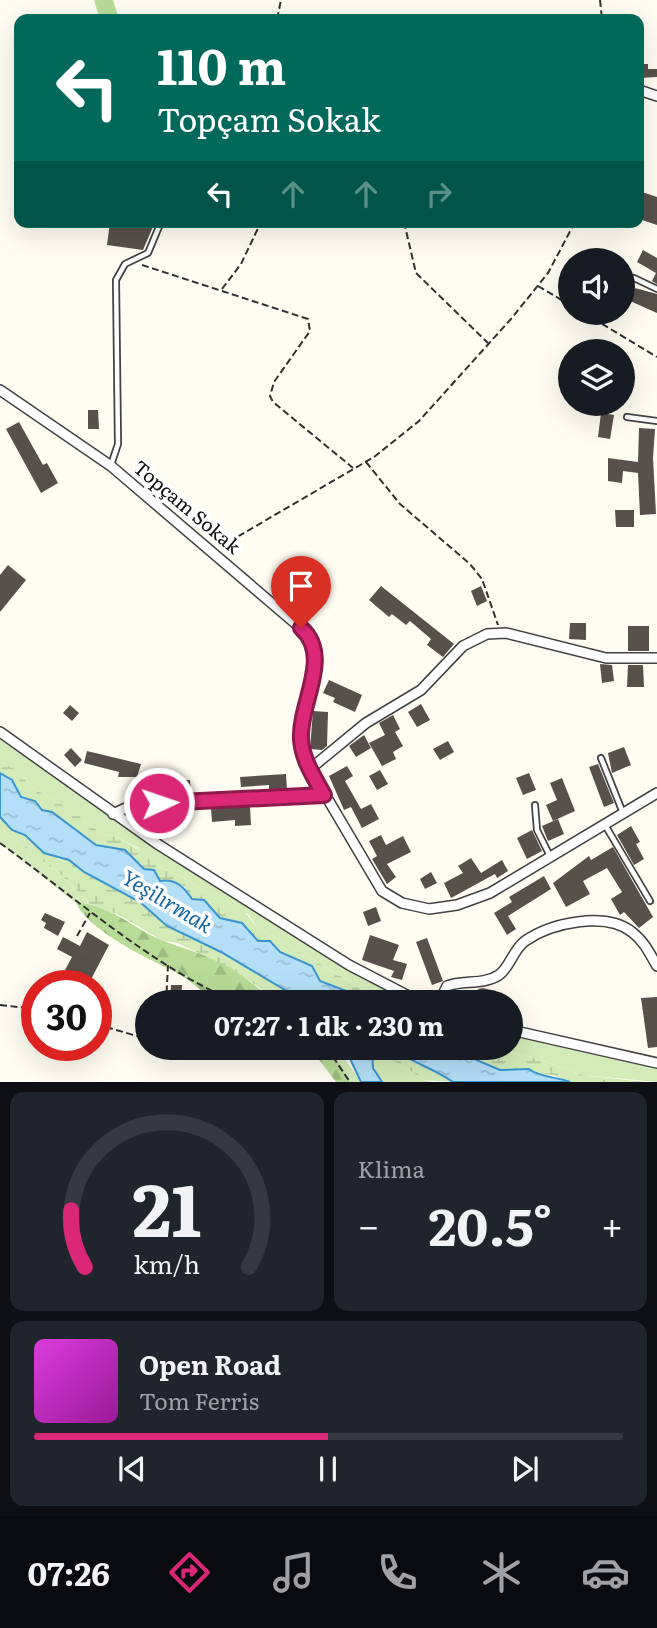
<!DOCTYPE html>
<html lang="tr">
<head>
<meta charset="utf-8">
<style>
  :root { --surface:#171b24; --page:#20242c; --text:#f1f3f6; --muted:#9ea1a6; --line:#363941; --accent:#db2777 }
  body { margin:0; font-family:Literata,serif; background:var(--page); color:var(--text); height:100vh; display:flex; flex-direction:column; font-size:26px; white-space:nowrap }
  * { box-sizing:border-box; margin:0 }
  p { font-size:23px; color:var(--muted) }
  .icon { flex:none; width:38px; height:38px; fill:none; stroke:currentColor; stroke-width:2; stroke-linecap:round; stroke-linejoin:round }
  .map { position:relative; height:1082px; overflow:hidden }
  .panel { display:flex; flex-direction:column; gap:10px; padding:10px; background:#0d0f14; flex:1 }
  .panel>* { flex:none }
  .banner { position:absolute; left:14px; top:14px; width:630px; height:214px; border-radius:14px; box-shadow:0 7px 28px #0002; background:#00695c; color:#fff; overflow:hidden }
  .tools { position:absolute; left:558px; top:248px; display:grid; gap:14px }
  .tools a { display:grid; place-items:center; width:77px; height:77px; border-radius:50%; background:var(--surface); box-shadow:0 7px 28px #0002; font-size:35px }
  .speed { position:absolute; left:21px; top:970px; display:flex; gap:14px; font-size:35px; font-weight:700; text-align:center }
  .speed>* { display:grid; place-content:center; width:91px; height:91px; border-radius:50%; background:var(--surface); box-shadow:0 7px 28px #0002; line-height:1 }
  .speed .limit { border:10px solid #d22; background:#fff; color:#111 }
  .pin { position:absolute; display:grid; place-items:center; width:60px; height:60px; color:#fff; margin:-72px -30px; border-radius:50% 50% 50% 0; rotate:-45deg; box-shadow:0 0 7px #0007 }
  .pin .icon { rotate:45deg }
  .me { position:absolute; width:77px; margin:-38px; rotate:87deg; stroke-linejoin:round; filter:drop-shadow(0 0 5px #0008) }
  .turn { display:flex; align-items:center; gap:24px; height:147px; padding:0 28px; font-size:32px }
  .turn .icon { width:91px; height:91px; stroke-width:2.5 }
  .turn b { display:block; font-size:49px; line-height:60px }
  .lanes { display:flex; align-items:center; height:66px; padding:0 28px; background:#0003; justify-content:center; gap:35px; direction:ltr }
  .lanes .off { opacity:.35 }
  .big { font-size:52px; font-weight:700; line-height:1.1 }
  .panel .widget { flex:1; display:flex; flex-direction:column; justify-content:center; gap:10px; min-width:0; padding:0 24px; border-radius:14px; background:var(--page) }
  .panel .dial { align-items:center; gap:0 }
  .dial svg { height:182px; overflow:visible; fill:none; stroke:var(--line); stroke-width:7; stroke-linecap:round; text-anchor:middle }
  .dial text { fill:var(--text); stroke:none }
  .song { display:flex; align-items:center; gap:21px }
  .cover { width:84px; height:84px; border-radius:10px; background:linear-gradient(135deg,hsl(300 70% 55%),hsl(300 70% 35%)) }
  .played { height:7px; border-radius:4px; background:linear-gradient(90deg,var(--accent) 50%,var(--line) 50%) }
  .keys { display:flex; justify-content:space-around; direction:ltr }
  .heat { display:flex; justify-content:space-between; align-items:center; font-size:38px; direction:ltr }
  .panel .tiles { flex:1; display:grid; gap:10px; grid-template-columns:1fr 1fr }
  .widget:last-child { grid-column:span 2 }
  .trip { position:absolute; left:135px; top:990px; width:388px; height:70px; border-radius:35px; background:var(--surface); box-shadow:0 7px 28px #0002; font-weight:700; line-height:70px; text-align:center }
  .dock { display:flex; height:112px; justify-content:space-around; align-items:center; background:#090b0e; color:var(--muted) }
  .dock .icon { width:49px; height:49px }
  .dock .on { color:var(--accent) }
  .dock b { font-size:32px; color:var(--text) }
  .map>svg:first-child { display:block }
  .grass { fill:#d3ebb9 }
  .forest { fill:url(#forest-firs) }
  .wetland { fill:url(#wetland-marsh) }
  .water { fill:url(#water-ripples); stroke:#3a95d1; stroke-width:2 }
  .building { fill:#58504b }
  .lines { fill:none; stroke-linecap:round; stroke-linejoin:round }
  .service-casing { stroke:#424242; stroke-width:8 }
  .minor-casing { stroke:#424242; stroke-width:12 }
  .path { stroke:#313131; stroke-width:2; stroke-dasharray:7 3.5; stroke-linecap:butt }
  .service { stroke:#fff; stroke-width:4.5 }
  .minor { stroke:#fff; stroke-width:9 }
  .route-casing { stroke:#8e194d; stroke-width:18 }
  .route { stroke:#db2777; stroke-width:12 }
  .labels { text-anchor:middle; stroke-width:7; stroke-linejoin:round; paint-order:stroke }
  .street-label { font-size:19px; fill:#0f0f0f; stroke:#fff }
  .water-label { font-size:21px; font-style:italic; fill:#1467a5; stroke:#fff }
</style>
</head>
<body>
<div class="map">
<svg width="657" height="1082" viewBox="0 0 657 1082">
  <defs>
    <pattern id="forest-firs" width="22" height="20" patternUnits="userSpaceOnUse" patternTransform="scale(1.75)"><rect width="22" height="20" fill="#b7dc98"/><path d="M5 1l3.5 6h-7zM16 11l3.5 6h-7z" fill="#9cbc82"/></pattern>
    <pattern id="wetland-marsh" width="20" height="14" patternUnits="userSpaceOnUse" patternTransform="scale(1.75)"><rect width="20" height="14" fill="#d3ebb9"/><path d="M1 5h8M5 5V1M11 12h8M15 12V8" fill="none" stroke="#b4c89e"/></pattern>
    <pattern id="water-ripples" width="26" height="14" patternUnits="userSpaceOnUse" patternTransform="scale(1.75)"><rect width="26" height="14" fill="#b5dff8"/><path d="M2 4q2-2 4 0t4 0M15 11q2-2 4 0t4 0" fill="none" stroke="#9abed3"/></pattern>
  </defs>
  <rect width="100%" height="100%" fill="#fffcf1"/>
  <g class="grass">
    <path d="M0,732C135,831 278,918 422,1003H377L354,984L256,926L249,915L220,901L184,878L165,870L136,847L117,837L100,833L70,809L31,787L17,770L0,761Z"/>
    <path d="M0,828L61,875L90,904L76,903L0,843Z"/>
    <path d="M511,1030L657,1063V1082L583,1075L532,1057L490,1048H511Z"/>
    <path d="M330,1048H337L361,1082H350Z"/>
    <path d="M383,1054L424,1080L431,1082H382L371,1061Z"/>
  </g>
  <g class="forest">
    <path d="M94,0H113L119,19H100Z"/>
    <path d="M76,903C108,903 131,927 159,939C182,949 208,954 230,967C248,978 264,996 285,1003C269,1003 233,1007 220,1002C204,995 191,980 175,972C147,958 89,931 76,903Z"/>
    <path d="M310,1048H330L350,1082H336Z"/>
  </g>
  <g class="wetland">
    <path d="M0,761L17,770L31,787L70,809L100,833L117,837L143,852L165,870L184,878L220,901L241,908L256,926L354,984L377,1003H357L349,992L320,981L308,965L280,952L269,941H258L242,923L220,918L204,900L192,899L184,886L160,881L156,873L144,869L130,854L95,845L49,811L42,810L35,801L21,797L12,780L0,773Z"/>
    <path d="M0,817L12,830L25,835L35,846L59,859L69,860L84,872L113,885L140,902L167,926L221,952L307,1003L279,1001L229,967L177,943L163,941L119,915L90,904L61,875L0,828Z"/>
    <path d="M372,1048C397,1048 433,1068 453,1082L424,1080L383,1054L371,1061Z"/>
    <path d="M437,1048H490L532,1057L583,1075L645,1082H570L553,1075L532,1073L528,1069C521,1069 507,1072 500,1069C481,1061 454,1060 437,1048Z"/>
  </g>
  <g class="water">
    <path d="M0,773L12,780L21,797L35,801L42,810L52,812L96,845L125,850L144,869L154,870L160,881C175,878 184,887 192,899L204,900L220,918L242,923L258,941H270L280,952L312,966L320,981L349,992L357,1003H307L221,952L167,926L140,902L84,872L69,860L44,853L25,835L12,830L0,817Z"/>
    <path d="M345,1048H372L373,1068L382,1082H361Z"/>
    <path d="M391,1048H437L447,1055L458,1052L500,1070L529,1069C538,1077 558,1077 570,1082H453C433,1068 411,1062 391,1048Z"/>
  </g>
  <g class="building">
    <path d="M639,64H648V69H657V77L639,78Z"/>
    <path d="M639,191L657,197V225L639,219Z"/>
    <path d="M110,222H155L143,250L107,245Z"/>
    <path d="M643,250L657,258V284L652,281L656,273L637,262Z"/>
    <path d="M635,288L657,294V313L630,301Z"/>
    <path d="M88,410H98L99,429H88Z"/>
    <path d="M601,413L614,415L610,439L598,437Z"/>
    <path d="M19,422L43,465L47,463L58,483L41,493L6,429Z"/>
    <path d="M639,428L655,429L653,458L656,514L640,515L638,473L623,471L622,483L608,481V458L638,462Z"/>
    <path d="M615,510H634V527H616Z"/>
    <path d="M8,565L26,580L0,612V575Z"/>
    <path d="M381,586L454,644L443,657L427,645L431,639L410,621L406,625L392,614L389,617L369,600Z"/>
    <path d="M481,586L487,601L477,606L471,591Z"/>
    <path d="M570,623H586V640L569,639Z"/>
    <rect x="628" y="626" width="21" height="25"/>
    <path d="M600,664L612,665L614,681L602,683Z"/>
    <path d="M628,665H643L644,687H627Z"/>
    <path d="M329,680L362,695L355,712L333,702L335,698L323,693Z"/>
    <path d="M421,704L430,720L417,727L408,712Z"/>
    <path d="M70,705L79,713L72,721L63,713Z"/>
    <path d="M313,711L328,712L327,746L322,750L310,749Z"/>
    <path d="M393,715L400,729L395,732L403,746L393,752L396,759L382,766L369,743L385,735L379,723Z"/>
    <path d="M364,735L371,748L356,757L349,746Z"/>
    <path d="M448,741L454,752L440,760L433,749Z"/>
    <path d="M624,747L631,765L612,773L608,753Z"/>
    <path d="M71,748L82,760L75,767L64,755Z"/>
    <path d="M87,751L141,764L137,777H118L119,772L84,763Z"/>
    <path d="M598,764L614,803L604,807L589,767Z"/>
    <path d="M347,766L353,776L345,781L361,809L371,804L379,819L362,828L351,807L344,810L329,776Z"/>
    <path d="M380,770L388,784L377,790L369,776Z"/>
    <path d="M529,773L536,790L523,795L516,778Z"/>
    <path d="M286,774L287,790L269,791V785L241,787L240,777Z"/>
    <path d="M562,778L575,811L553,821L546,805L557,800L550,783Z"/>
    <path d="M190,780L191,794L155,797L153,781Z"/>
    <path d="M250,806L251,825L235,826V820L212,822L211,808Z"/>
    <path d="M172,810V816L145,818L144,811Z"/>
    <path d="M558,819L564,834L548,841L542,826Z"/>
    <path d="M631,826L640,842L636,844L644,859L634,865L617,835Z"/>
    <path d="M532,830L542,851L527,859L517,838Z"/>
    <path d="M381,835L386,845L403,836L411,852L387,864L396,877L387,884L372,859L377,856L369,841Z"/>
    <path d="M613,847L653,917L639,928L624,912L620,915L611,899L622,892L607,868L583,881L590,894L566,907L553,883L589,856L591,860Z"/>
    <path d="M471,858L481,873L502,860L508,871L497,878L495,874L451,898L444,883L463,873L458,866Z"/>
    <path d="M431,872L437,883L425,889L420,879Z"/>
    <path d="M544,876L551,889L508,916L516,929L507,935L494,913L512,902L509,897Z"/>
    <path d="M376,907L381,921L368,926L363,912Z"/>
    <path d="M45,913L65,922L58,936L44,928L46,923L41,920Z"/>
    <path d="M87,932L109,945L88,985H57L72,957L57,949L63,937L80,946Z"/>
    <path d="M370,935L399,945L393,960L407,964L402,980L391,977L394,971L362,960Z"/>
    <path d="M427,938L443,981L432,985L416,942Z"/>
    <path d="M171,985H182L181,1003H170Z"/>
    <path d="M483,988L496,991L492,1003H474L478,989Z"/>
    <path d="M657,997V1047L648,1048L641,998Z"/>
  </g>
  <g class="lines">
    <defs>
      <g id="service">
        <path d="M634,278L657,289"/>
        <path d="M627,417L657,421"/>
        <path d="M111,465L118,444L116,280L125,264L148,253L161,222"/>
        <path d="M601,758L623,813"/>
        <path d="M535,805L537,830L550,856"/>
        <path d="M605,825L650,901"/>
      </g>
      <g id="minor">
        <path d="M639,90L657,96"/>
        <path d="M0,390L111,466L309,635C323,665 304,696 301,726C300,742 304,755 310,769L382,891L402,903L429,909L457,905L490,893L657,793"/>
        <path d="M0,732L159,845L349,965L422,1003"/>
        <path d="M310,769L366,723L421,690L463,646L487,634L506,633L606,658H657"/>
        <path d="M113,814L132,805L324,795"/>
        <path d="M439,1003L447,986C463,980 484,985 499,975C510,967 513,950 525,941C551,923 605,911 632,932C644,941 650,954 657,966"/>
        <path d="M511,1030L657,1063"/>
      </g>
    </defs>
    <use href="#service" class="service-casing"/>
    <use href="#minor" class="minor-casing"/>
    <g class="path">
      <path d="M600,0L602,19"/>
      <path d="M277,19L281,0"/>
      <path d="M404,222L416,273L488,343"/>
      <path d="M142,265L308,319L310,331L274,382L270,396L273,402L353,468"/>
      <path d="M538,286L570,305"/>
      <path d="M222,289L241,264L261,222"/>
      <path d="M584,313L657,357"/>
      <path d="M366,462L400,504L470,564L482,579L498,625"/>
      <path d="M220,547L374,457L419,421L511,319L548,273L575,222"/>
      <path d="M0,843C72,895 156,970 239,1003"/>
      <path d="M77,936L90,913"/>
      <path d="M166,1003L168,965"/>
      <path d="M0,1005L37,1009"/>
      <path d="M96,1024L147,1039"/>
      <path d="M327,1048L350,1082"/>
    </g>
    <use href="#service" class="service"/>
    <use href="#minor" class="minor"/>
  </g>
  <g class="lines">
    <defs>
      <path id="route" d="M159,803L324,795C314,777 302,759 301,739C299,703 333,656 301,628"/>
    </defs>
    <use href="#route" class="route-casing"/>
    <use href="#route" class="route"/>
  </g>
  <g class="labels">
    <g class="street-label">
      <text transform="translate(187 507) rotate(40)" y="7">Topçam Sokak</text>
    </g>
    <g class="water-label">
      <text transform="translate(167 902) rotate(31)" y="7">Yeşilırmak</text>
    </g>
  </g>
</svg>
<div class="tools">
<a><svg class="icon" aria-label="sound" viewBox="0 0 24 24"><path d="M4 9h4l5-4v14l-5-4H4zM17 9q2 3 0 6"/></svg></a>
<a><svg class="icon" aria-label="layers" viewBox="0 0 24 24"><path d="M12 4l9 5-9 5-9-5zM3 14l9 5 9-5"/></svg></a>
</div>
<div class="speed"><div class="limit">30</div></div>
<div class="pin" style="left:301px;top:628px;background:#d93025"><svg class="icon" aria-label="arrive" viewBox="0 0 24 24"><path d="M6 21V4h12l-3 4 3 4H6"/></svg></div>
<svg class="me" style="left:159px;top:803px" viewBox="-20 -20 40 40"><circle r="17" fill="#db2777" stroke="#fff" stroke-width="3"/><path d="M0-11L8 9 0 5-8 9z" fill="#fff"/></svg>
<div class="trip">07:27 · 1 dk · 230 m</div>
<div class="banner">
<div class="turn"><svg class="icon" aria-label="left" viewBox="0 0 24 24"><path d="M17 20v-9H6M10 6l-5 5 5 5"/></svg><div><b>110 m</b>Topçam Sokak</div></div>
<div class="lanes"><svg class="icon" aria-label="left" viewBox="0 0 24 24"><path d="M17 20v-9H6M10 6l-5 5 5 5"/></svg><svg class="icon off" aria-label="ahead" viewBox="0 0 24 24"><path d="M12 20V5M6 11l6-6 6 6"/></svg><svg class="icon off" aria-label="ahead" viewBox="0 0 24 24"><path d="M12 20V5M6 11l6-6 6 6"/></svg><svg class="icon off" aria-label="right" viewBox="0 0 24 24"><path d="M7 20v-9h11M14 6l5 5-5 5"/></svg></div>
</div>
</div>
<section class="panel">
<div class="tiles">
<div class="widget dial"><svg viewBox="0 0 100 80">
<path d="M14 69A42 42 0 1 1 86 69"/>
<path d="M14 69A42 42 0 0 1 8 44" stroke="#db2777"/>
<text x="50" y="56" font-size="32" font-weight="700">21</text>
<text x="50" y="72" font-size="11">km/h</text>
</svg></div>
<div class="widget"><p>Klima</p>
<div class="heat"><a>−</a><b class="big">20.5°</b><a>+</a></div>
</div>
<div class="widget">
<div class="song"><i class="cover"></i><div><b>Open Road</b><p>Tom Ferris</p></div></div>
<div class="played"></div>
<div class="keys"><svg class="icon" aria-label="previous" viewBox="0 0 24 24"><path d="M18 5L8 12l10 7zM5 5v14"/></svg><svg class="icon" aria-label="pause" viewBox="0 0 24 24"><path d="M8 5v14M16 5v14"/></svg><svg class="icon" aria-label="next" viewBox="0 0 24 24"><path d="M6 5l10 7-10 7zM19 5v14"/></svg></div>
</div>
</div>
</section>
<nav class="dock">
<b>07:26</b>
<svg class="icon on" aria-label="directions" viewBox="0 0 24 24"><path d="M12 3l9 9-9 9-9-9zM9 14v-3h6M13 9l2 2-2 2"/></svg>
<svg class="icon" aria-label="music" viewBox="0 0 24 24"><path d="M9 18V5l10-2v13"/><circle cx="6" cy="18" r="3"/><circle cx="16" cy="16" r="3"/></svg>
<svg class="icon" aria-label="phone" viewBox="0 0 24 24"><path d="M5 4h4l2 5-3 2q2 4 5 5l2-3 5 2v4C11 20 4 13 5 4z"/></svg>
<svg class="icon" aria-label="climate" viewBox="0 0 24 24"><path d="M12 3v18M4 7l16 10M4 17L20 7"/></svg>
<svg class="icon" aria-label="car" viewBox="0 0 24 24"><path d="M5 17H2v-5l4-1 3-4h7l3 4 3 1v5h-3M9 17h6M6 11h13"/><circle cx="7" cy="17" r="2"/><circle cx="17" cy="17" r="2"/></svg>
</nav>
</body>
</html>
